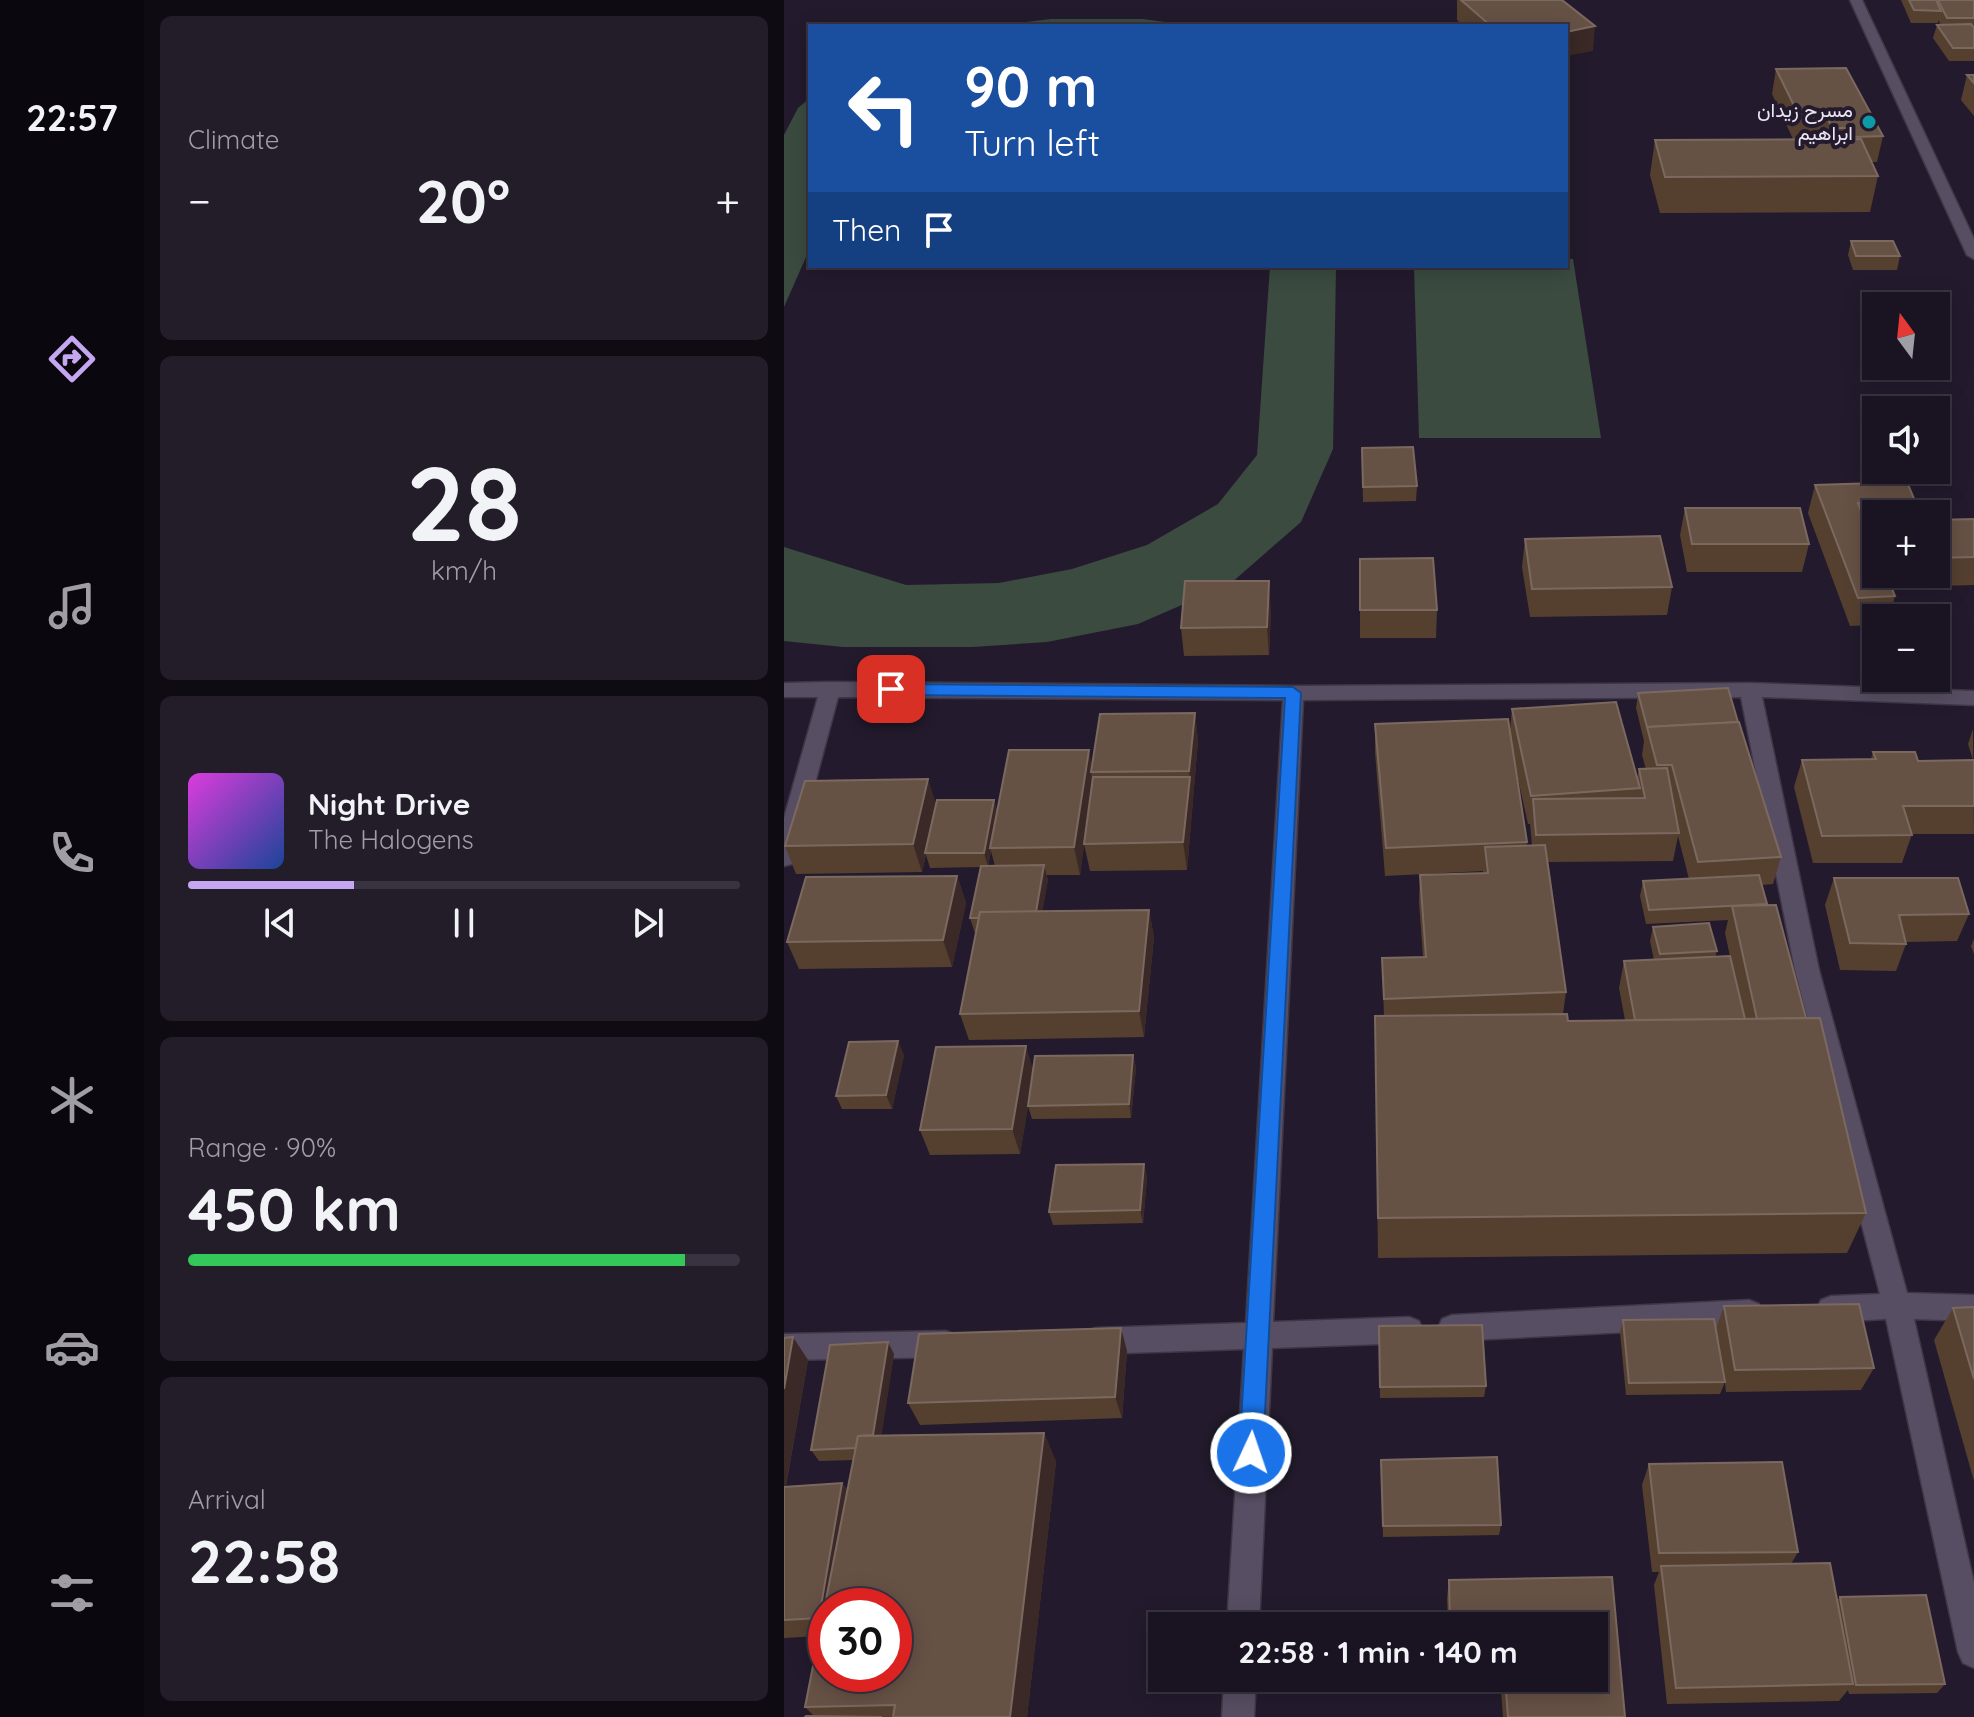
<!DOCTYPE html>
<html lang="en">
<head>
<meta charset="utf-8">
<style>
  :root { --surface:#1a1422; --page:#231d2a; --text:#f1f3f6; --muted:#9f9ea5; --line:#383340; --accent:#c5a7f1 }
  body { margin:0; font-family:Quicksand,Vazirmatn,sans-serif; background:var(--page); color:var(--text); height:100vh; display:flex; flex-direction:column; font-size:30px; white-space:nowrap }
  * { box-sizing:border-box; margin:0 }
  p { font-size:26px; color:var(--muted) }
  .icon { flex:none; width:44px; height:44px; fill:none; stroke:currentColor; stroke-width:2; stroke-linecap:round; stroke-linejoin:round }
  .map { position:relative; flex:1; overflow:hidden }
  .panel { display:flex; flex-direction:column; gap:16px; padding:16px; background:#0e0b13; width:640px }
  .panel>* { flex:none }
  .banner { position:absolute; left:24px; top:24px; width:760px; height:244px; border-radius:0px; box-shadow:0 4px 20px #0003,0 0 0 2px var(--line); background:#1a4fa0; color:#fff; overflow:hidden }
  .needle { width:52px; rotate:345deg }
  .tools { position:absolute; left:1078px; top:292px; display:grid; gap:16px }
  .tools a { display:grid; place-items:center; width:88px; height:88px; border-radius:0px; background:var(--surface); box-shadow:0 4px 20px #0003,0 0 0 2px var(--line); font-size:40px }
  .speed { position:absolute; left:24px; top:1588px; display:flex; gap:16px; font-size:40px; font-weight:700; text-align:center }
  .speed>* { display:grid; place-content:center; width:104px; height:104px; border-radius:50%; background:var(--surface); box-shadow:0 4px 20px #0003,0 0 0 2px var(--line); line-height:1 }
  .speed .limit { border:12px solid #d22; background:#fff; color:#111 }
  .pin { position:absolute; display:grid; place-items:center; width:68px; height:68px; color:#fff; margin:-34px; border-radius:16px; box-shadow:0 4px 12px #0006 }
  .me { position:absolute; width:88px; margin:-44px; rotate:3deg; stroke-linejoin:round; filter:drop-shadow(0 0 6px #0008) }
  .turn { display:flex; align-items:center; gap:28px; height:168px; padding:0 24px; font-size:36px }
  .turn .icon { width:104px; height:104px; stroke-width:2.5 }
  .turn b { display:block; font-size:56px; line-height:68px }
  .then { display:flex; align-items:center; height:76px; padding:0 24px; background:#0003; gap:16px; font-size:30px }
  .big { font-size:60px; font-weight:800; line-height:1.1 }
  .panel .card { flex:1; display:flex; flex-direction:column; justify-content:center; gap:12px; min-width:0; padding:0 28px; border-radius:12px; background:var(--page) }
  .panel .dial { align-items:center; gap:0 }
  .dial b { font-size:104px; line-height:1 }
  .song { display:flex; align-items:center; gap:24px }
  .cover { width:96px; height:96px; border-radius:12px; background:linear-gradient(135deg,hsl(300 70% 55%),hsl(220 70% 35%)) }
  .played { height:8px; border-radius:4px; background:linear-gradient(90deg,var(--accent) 30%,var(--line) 30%) }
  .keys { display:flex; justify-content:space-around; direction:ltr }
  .heat { display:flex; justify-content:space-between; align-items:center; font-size:44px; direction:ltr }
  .charge { height:12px; border-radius:6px; background:linear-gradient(90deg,#34c759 90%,var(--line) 0) }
  .trip { position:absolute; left:364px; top:1612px; width:460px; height:80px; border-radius:0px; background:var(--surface); box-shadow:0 4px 20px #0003,0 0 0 2px var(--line); font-weight:800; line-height:80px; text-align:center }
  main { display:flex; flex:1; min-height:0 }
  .tabs { display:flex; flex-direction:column; width:144px; justify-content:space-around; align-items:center; background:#0a080e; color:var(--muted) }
  .tabs .icon { width:56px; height:56px }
  .tabs .on { color:var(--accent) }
  .tabs b { font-size:36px; color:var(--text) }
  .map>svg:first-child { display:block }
  .green { fill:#3b4b40 }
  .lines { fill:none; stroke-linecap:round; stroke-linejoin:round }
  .minor-casing { stroke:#3e3746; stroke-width:3 }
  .minor { fill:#584e63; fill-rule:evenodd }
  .wall { fill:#554030; fill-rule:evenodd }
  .shaded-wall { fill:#3a2926 }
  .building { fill:#665145; stroke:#7b6960; stroke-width:2; fill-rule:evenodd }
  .route { fill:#1a73e8; stroke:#114b97; stroke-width:2 }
  .culture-dot { fill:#0f9aa8; stroke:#231b2d; stroke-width:3 }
  .labels { text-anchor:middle; stroke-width:8; stroke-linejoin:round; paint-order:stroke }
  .far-poi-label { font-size:20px; fill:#ece6f3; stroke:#231b2d; text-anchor:end }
</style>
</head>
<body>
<main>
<nav class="tabs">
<b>22:57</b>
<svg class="icon on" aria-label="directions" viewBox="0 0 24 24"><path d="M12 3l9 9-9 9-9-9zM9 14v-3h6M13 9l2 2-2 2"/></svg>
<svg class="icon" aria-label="music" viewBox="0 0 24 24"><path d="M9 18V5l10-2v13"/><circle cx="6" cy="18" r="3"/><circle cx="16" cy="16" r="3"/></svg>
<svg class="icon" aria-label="phone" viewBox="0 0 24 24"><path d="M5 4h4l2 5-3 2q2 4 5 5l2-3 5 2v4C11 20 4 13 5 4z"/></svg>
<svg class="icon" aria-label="climate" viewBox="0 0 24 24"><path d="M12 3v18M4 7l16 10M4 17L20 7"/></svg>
<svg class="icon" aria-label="car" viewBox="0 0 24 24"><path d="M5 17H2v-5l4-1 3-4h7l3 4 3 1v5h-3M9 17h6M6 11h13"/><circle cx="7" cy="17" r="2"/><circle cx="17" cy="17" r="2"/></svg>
<svg class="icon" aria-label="filters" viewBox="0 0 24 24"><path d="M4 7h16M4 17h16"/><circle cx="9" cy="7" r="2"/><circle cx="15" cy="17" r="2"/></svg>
</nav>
<section class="panel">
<div class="card"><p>Climate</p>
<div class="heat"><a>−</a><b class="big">20°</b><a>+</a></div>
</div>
<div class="card dial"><b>28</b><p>km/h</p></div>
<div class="card">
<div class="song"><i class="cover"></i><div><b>Night Drive</b><p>The Halogens</p></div></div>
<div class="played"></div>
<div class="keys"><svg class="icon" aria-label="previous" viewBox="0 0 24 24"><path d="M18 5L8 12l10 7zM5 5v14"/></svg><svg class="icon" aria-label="pause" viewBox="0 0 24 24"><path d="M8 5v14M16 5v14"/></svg><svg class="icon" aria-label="next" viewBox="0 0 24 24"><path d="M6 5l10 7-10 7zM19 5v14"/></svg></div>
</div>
<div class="card"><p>Range · 90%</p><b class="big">450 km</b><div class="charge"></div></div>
<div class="card"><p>Arrival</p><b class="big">22:58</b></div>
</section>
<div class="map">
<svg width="1190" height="1717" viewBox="0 0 1190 1717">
  <rect width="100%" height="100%" fill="#231b2d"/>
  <g class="green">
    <path d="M267,19H359L411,26H209Z"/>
    <path d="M26,98V248L0,307V135L14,108Z"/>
    <path d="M782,259H789L817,438H635L630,266H782Z"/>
    <path d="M486,266H552L549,449L517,522L446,584L354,624L263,642L188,647H59L0,641V547L122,585L215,583L288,569L363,545L434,504L473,455Z"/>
  </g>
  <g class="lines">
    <defs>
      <g id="minor">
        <path d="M1066,0H1078L1190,239V259L1183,255Z"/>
        <path d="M46,682L509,686L966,683L1190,691V705L978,697L1035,970L1123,1293L1190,1295V1321L1130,1319L1190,1583V1668L1179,1663L1174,1652L1102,1319L1047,1322L1037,1318L1033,1309L1037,1300L1047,1296L1096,1294L1011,970L957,697L519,700L489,1322L625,1317L635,1321L639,1330L635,1339L625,1343L488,1348L475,1626H443L460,1349L312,1354L302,1350L298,1341L302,1332L312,1328L462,1323L499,700L54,697L11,858L8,864L0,866V818L34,697H0V683Z"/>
        <path d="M965,1300L975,1304L979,1313L975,1322L965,1326L668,1341L658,1337L654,1328L658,1319L668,1315Z"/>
        <path d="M162,1331L172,1335L176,1344L172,1353L162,1357L0,1360V1334Z"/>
        <path d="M440,1678H472L470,1717H438Z"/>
      </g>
    </defs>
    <use href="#minor" class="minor-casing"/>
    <use href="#minor" class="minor"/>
  </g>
  <g class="wall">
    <path d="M673,0H778L809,51L782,26H679L673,20Z"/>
    <path d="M1117,0H1152L1153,2V0H1190V61H1165L1149,38L1153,25H1157L1154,20V23H1127Z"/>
    <path d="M992,69L1099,136L1093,162H1088L1094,176L1086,212L876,213L866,175L871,140L1009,139L988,94Z"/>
    <path d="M1183,75H1190V116L1177,100Z"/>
    <path d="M1067,241L1116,256L1113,270H1069L1064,255Z"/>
    <path d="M578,448L633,486L632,501L579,502Z"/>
    <path d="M1031,485L1131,501L1127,514H1092V574H1152V520L1190,519V585L1115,587L1110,575H1103L1111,596L1105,618H1092V625L1066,626L1024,513Z"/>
    <path d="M901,508L1025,544L1018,572H903L896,535Z"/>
    <path d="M741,539L888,587L883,615L746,617L738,567Z"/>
    <path d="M576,559L653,610L652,638H576Z"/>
    <path d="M487,609L485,655L400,656L397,628Z"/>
    <path d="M854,693L997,857L989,884L978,885L1022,1018L1082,1213L1063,1253L594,1258L591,1016H600L598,958L639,957L635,902L636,875L699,874V871L601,876L591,752V724L726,731L728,709L853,779L855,769H862L858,755L860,741L852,708ZM731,765L744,824H746L748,845L743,846ZM894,836L905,879L859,881L856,896L862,924L944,920L941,933L947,961L931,957L933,951L869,927L866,941L870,960L840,961L835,988L841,1020L784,1021L779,1014L782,992L764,862L889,861Z"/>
    <path d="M411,713L414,741L403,870L306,871L300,844L296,875H262L264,880L258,911L365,910L370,937L360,1037L185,1040L176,1014L192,933H191L186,918L197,867L146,868L142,855L138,872L12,874L1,846L210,800L213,811L308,767ZM207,851L211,866H204Z"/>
    <path d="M1189,729L1190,834H1128L1118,863H1029L1010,787L1018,760L1087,759L1089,752L1134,761L1189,760L1184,744Z"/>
    <path d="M173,876L182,903L168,967L15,969L3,942Z"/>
    <path d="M1050,878L1185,914L1173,941L1122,942V944L1112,971L1056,970L1041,905Z"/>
    <path d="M1190,939V954L1187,946Z"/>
    <path d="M120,1055L108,1109H58L52,1096Z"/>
    <path d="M349,1055L352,1068L347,1118L248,1119L244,1106L236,1154L146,1155L136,1130L249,1070Z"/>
    <path d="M360,1164L363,1177L359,1223L269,1225L265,1212Z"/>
    <path d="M940,1306L1090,1368L1077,1390L942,1392L941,1382L936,1394L842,1395L836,1332L839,1320L932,1329Z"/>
    <path d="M1190,1307V1481L1150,1340L1169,1308Z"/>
    <path d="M595,1326L702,1386L700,1397L596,1398Z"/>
    <path d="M337,1328L343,1351L338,1418L136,1425L124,1403Z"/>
    <path d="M0,1338L24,1360L2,1486L58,1483L64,1491L70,1460L35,1461L27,1450L110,1354L97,1435L260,1433L272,1462L243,1717H21L30,1716L21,1707L35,1636L0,1638Z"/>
    <path d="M597,1460L717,1525L715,1535L599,1537Z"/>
    <path d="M865,1464L1014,1552L1007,1564L1053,1600L1056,1597L1161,1684L1153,1693L1065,1694L1064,1690L1055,1701L883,1704L870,1585L875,1572H868L858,1485Z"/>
    <path d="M828,1577L841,1717H719L716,1678H810V1626H664L663,1598L665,1580Z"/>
  </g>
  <g class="shaded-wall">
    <path d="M811,26L809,51L782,56V32Z"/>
    <path d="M485,581L487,609L485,655L483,627Z"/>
    <path d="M411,713L414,741L403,870L399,842L406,780L405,771Z"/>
    <path d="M305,750L309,772H307L309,783L296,875L290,847Z"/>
    <path d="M144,779L153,807L138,872L129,844Z"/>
    <path d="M210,800L214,814L206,848L207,851L204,867L200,853Z"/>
    <path d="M260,865L264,880L255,932L251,917Z"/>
    <path d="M173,876L182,903L168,967L159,940Z"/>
    <path d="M365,910L370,937L360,1037L355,1011Z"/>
    <path d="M114,1041L120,1055L108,1109L102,1095Z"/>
    <path d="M242,1046L250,1072L236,1154L228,1129Z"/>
    <path d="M349,1055L352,1068L347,1118L345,1104Z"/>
    <path d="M360,1164L363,1177L359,1223L356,1210Z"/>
    <path d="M337,1328L343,1351L338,1418L331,1397Z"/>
    <path d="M9,1337L24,1360L0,1496V1389Z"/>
    <path d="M104,1342L110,1354L94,1459L87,1448Z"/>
    <path d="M260,1433L272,1462L243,1717H226Z"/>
    <path d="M58,1483L72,1503L42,1625L35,1618Z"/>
  </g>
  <g class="building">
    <path d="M677,0H778L811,26L782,32V26H707Z"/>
    <path d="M1125,0H1152L1157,11L1130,10Z"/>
    <path d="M1154,0H1190V18H1163Z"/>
    <path d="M1187,24L1190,28V48H1169L1153,25Z"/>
    <path d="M1062,68L1099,136L1069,137L1063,128H1048L1044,119L1017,120L992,69Z"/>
    <path d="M1183,75H1190V83Z"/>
    <path d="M1077,139L1094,176L881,177L871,140Z"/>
    <path d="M1067,241H1109L1116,256H1072Z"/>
    <path d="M629,447L633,486L579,487L578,448Z"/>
    <path d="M1123,482L1131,501L1074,503L1092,548V574H1102L1111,596L1074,598L1031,485Z"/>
    <path d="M901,508H1016L1025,544H908Z"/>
    <path d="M1190,519V557L1152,558V520Z"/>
    <path d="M876,536L888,587L748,589L741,539Z"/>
    <path d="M649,558L653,610H576V559Z"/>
    <path d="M401,581H485L483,627L397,628Z"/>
    <path d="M944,688L954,722L863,727L854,693Z"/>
    <path d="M832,702L856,788L747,796L728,709Z"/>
    <path d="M411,713L405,771L307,772L316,714Z"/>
    <path d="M724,719L743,842L602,848L591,724Z"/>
    <path d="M955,722L997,857L914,862L888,765H873L863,727Z"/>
    <path d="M225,750H305L290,847L206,848Z"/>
    <path d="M1089,752H1131L1134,761L1190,760V806H1119L1128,835L1038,836L1018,760L1092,759Z"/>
    <path d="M883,768L895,833L752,835L749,799L861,798L855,769Z"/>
    <path d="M309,777H406L399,842L300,844Z"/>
    <path d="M144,779L129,844L1,846L21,781Z"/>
    <path d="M153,800H210L200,853H141Z"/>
    <path d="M761,845L782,992L600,999L598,958L642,957L636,875L704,873L701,847Z"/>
    <path d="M260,865L252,912H196L195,918H186L197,866Z"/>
    <path d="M975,875L983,904L865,910L859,881Z"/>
    <path d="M173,876L159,940L3,942L22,877Z"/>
    <path d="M1050,878H1174L1185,914L1115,915L1122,944L1066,943Z"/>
    <path d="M992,905L1022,1018L973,1019L948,906Z"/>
    <path d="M365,910L355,1011L176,1014L196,912Z"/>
    <path d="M925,923L933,951L876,954L869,927Z"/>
    <path d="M946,956L961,1019L851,1020L840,961Z"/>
    <path d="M783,1014L784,1021L1036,1018L1082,1213L594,1218L591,1016Z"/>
    <path d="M114,1041L102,1095L52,1096L65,1042Z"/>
    <path d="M242,1046L228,1129L136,1130L152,1047Z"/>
    <path d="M349,1055L345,1104L244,1106L251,1056Z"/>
    <path d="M360,1164L356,1210L265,1212L272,1165Z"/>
    <path d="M1075,1304L1090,1368L951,1370L940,1306Z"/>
    <path d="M1190,1307V1379L1169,1308Z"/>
    <path d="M930,1319L941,1382L845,1383L839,1320Z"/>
    <path d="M698,1325L702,1386L596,1387L595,1326Z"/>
    <path d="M337,1328L331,1397L124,1403L135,1334Z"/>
    <path d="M9,1337L0,1389V1338Z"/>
    <path d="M104,1342L89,1435L74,1436L72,1448L27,1450L46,1345Z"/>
    <path d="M260,1433L226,1717H109L111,1705L21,1707L74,1436ZM42,1606H110V1674H42Z"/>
    <path d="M713,1457L717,1525L599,1526L597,1460Z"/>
    <path d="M998,1462L1014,1552L875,1553L865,1464Z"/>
    <path d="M58,1483L35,1618L0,1620V1487Z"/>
    <path d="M1046,1563L1069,1684L892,1688L877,1566Z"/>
    <path d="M828,1577L841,1717H724L721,1678H810V1626H666L665,1580Z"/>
    <path d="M1142,1595L1161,1684L1072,1685L1056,1597Z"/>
    <path d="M22,1716L98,1717H21Z"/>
  </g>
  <path class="route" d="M107,684L509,687L517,693L479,1453L475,1461L467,1465L458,1461L455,1453L501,698L107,695L99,689Z"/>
  <circle class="culture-dot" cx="1085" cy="122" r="8"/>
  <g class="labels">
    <g class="far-poi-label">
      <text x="1069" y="117">مسرح زيدان<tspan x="1069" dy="23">ابراهيم</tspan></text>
    </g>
  </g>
</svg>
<div class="tools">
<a><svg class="needle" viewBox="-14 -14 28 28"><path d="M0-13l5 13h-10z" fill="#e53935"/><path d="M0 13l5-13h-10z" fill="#9f9ea5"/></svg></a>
<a><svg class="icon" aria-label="sound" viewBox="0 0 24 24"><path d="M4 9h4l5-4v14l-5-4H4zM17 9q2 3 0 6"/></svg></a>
<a>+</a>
<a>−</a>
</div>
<div class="speed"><div class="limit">30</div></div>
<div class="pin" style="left:107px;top:689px;background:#d93025"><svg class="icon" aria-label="arrive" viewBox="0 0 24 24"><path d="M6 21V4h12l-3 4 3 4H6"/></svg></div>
<svg class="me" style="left:467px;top:1453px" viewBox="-20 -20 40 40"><circle r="17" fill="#1a73e8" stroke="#fff" stroke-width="3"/><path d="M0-11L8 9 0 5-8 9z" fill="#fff"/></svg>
<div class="trip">22:58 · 1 min · 140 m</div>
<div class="banner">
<div class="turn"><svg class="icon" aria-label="left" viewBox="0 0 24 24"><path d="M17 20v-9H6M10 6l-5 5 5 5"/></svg><div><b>90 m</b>Turn left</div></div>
<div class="then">Then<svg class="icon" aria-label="arrive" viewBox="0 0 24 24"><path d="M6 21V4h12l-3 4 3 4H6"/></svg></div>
</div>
</div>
</main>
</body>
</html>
